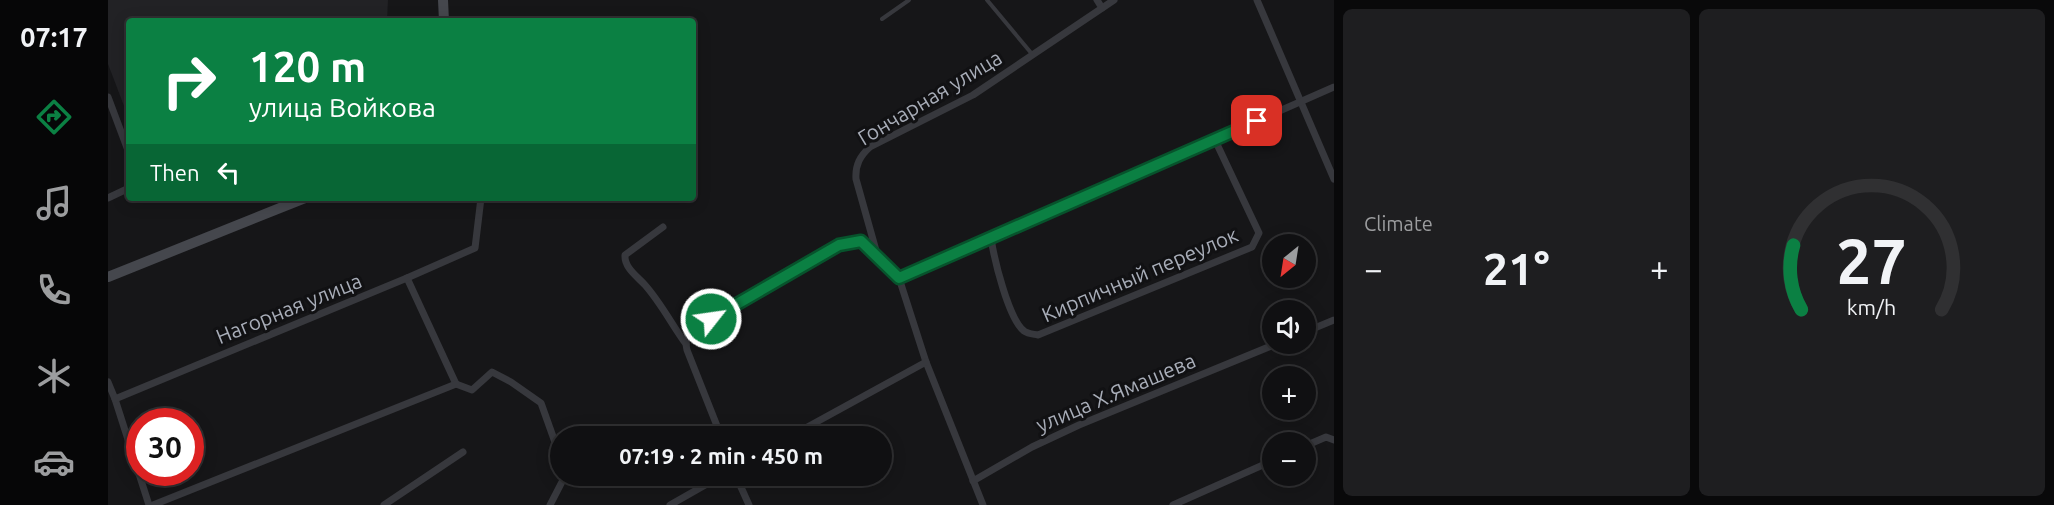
<!DOCTYPE html>
<html lang="en">
<head>
<meta charset="utf-8">
<style>
  :root { --surface:#101012; --page:#1e1e20; --text:#f1f3f6; --muted:#9c9d9f; --line:#303032; --accent:#0b8043 }
  body { margin:0; font-family:Ubuntu,sans-serif; background:var(--page); color:var(--text); height:100vh; display:flex; flex-direction:column; font-size:22px; white-space:nowrap }
  * { box-sizing:border-box; margin:0 }
  p { font-size:20px; color:var(--muted) }
  .icon { flex:none; width:33px; height:33px; fill:none; stroke:currentColor; stroke-width:2; stroke-linecap:round; stroke-linejoin:round }
  .map { position:relative; flex:1; overflow:hidden }
  .drawer { display:flex; flex-direction:column; gap:9px; padding:9px; background:#09090a; width:720px }
  .drawer>* { flex:none }
  .banner { position:absolute; left:18px; top:18px; width:570px; height:183px; border-radius:6px; box-shadow:0 3px 15px #0003,0 0 0 2px var(--line); background:#0b8043; color:#fff; overflow:hidden }
  .needle { width:39px; rotate:210deg }
  .buttons { position:absolute; left:1154px; top:234px; display:grid; gap:12px }
  .buttons a { display:grid; place-items:center; width:54px; height:54px; border-radius:50%; background:var(--surface); box-shadow:0 3px 15px #0003,0 0 0 2px var(--line); font-size:30px }
  .speed { position:absolute; left:18px; top:408px; display:flex; gap:12px; font-size:30px; font-weight:700; text-align:center }
  .speed>* { display:grid; place-content:center; width:78px; height:78px; border-radius:50%; background:var(--surface); box-shadow:0 3px 15px #0003,0 0 0 2px var(--line); line-height:1 }
  .speed .limit { border:9px solid #d22; background:#fff; color:#111 }
  .pin { position:absolute; display:grid; place-items:center; width:51px; height:51px; color:#fff; margin:-26px; border-radius:12px; box-shadow:0 3px 9px #0006 }
  .me { position:absolute; width:66px; margin:-33px; rotate:60deg; stroke-linejoin:round; filter:drop-shadow(0 0 4px #0008) }
  .turn { display:flex; align-items:center; gap:21px; height:126px; padding:0 24px; font-size:27px }
  .turn .icon { width:78px; height:78px; stroke-width:2.5 }
  .turn b { display:block; font-size:42px; line-height:51px }
  .then { display:flex; align-items:center; height:57px; padding:0 24px; background:#0003; gap:12px; font-size:22px }
  .big { font-size:45px; font-weight:700; line-height:1.1 }
  .drawer .tile { flex:1; display:flex; flex-direction:column; justify-content:center; gap:9px; min-width:0; padding:0 21px; border-radius:9px; background:var(--page) }
  .drawer .dial { align-items:center; gap:0 }
  .dial svg { height:156px; overflow:visible; fill:none; stroke:var(--line); stroke-width:7; stroke-linecap:round; text-anchor:middle }
  .dial text { fill:var(--text); stroke:none }
  .heat { display:flex; justify-content:space-between; align-items:center; font-size:33px; direction:ltr }
  .drawer .tiles { flex:1; display:grid; gap:9px; grid-template-columns:repeat(2,1fr) }
  .trip { position:absolute; left:442px; top:426px; width:342px; height:60px; border-radius:30px; background:var(--surface); box-shadow:0 3px 15px #0003,0 0 0 2px var(--line); font-weight:700; line-height:60px; text-align:center }
  main { display:flex; flex:1; min-height:0 }
  .tab-bar { display:flex; flex-direction:column; width:108px; justify-content:space-around; align-items:center; background:#060607; color:var(--muted) }
  .tab-bar .icon { width:42px; height:42px }
  .tab-bar .selected { color:var(--accent) }
  .tab-bar b { font-size:27px; color:var(--text) }
  .map>svg:first-child { display:block }
  .built { fill:#222225 }
  .lines { fill:none; stroke-linecap:round; stroke-linejoin:round }
  .lane { stroke:#37383d; stroke-width:4 }
  .street { stroke:#37383d; stroke-width:7 }
  .secondary { stroke:#45474d; stroke-width:10 }
  .route-casing { stroke:#07532c; stroke-width:15 }
  .route { stroke:#0b8043; stroke-width:10 }
  .labels { text-anchor:middle; stroke-width:6; stroke-linejoin:round; paint-order:stroke }
  .street-label { font-size:21px; fill:#a8adb8; stroke:#111113 }
</style>
</head>
<body>
<main>
<nav class="tab-bar">
<b>07:17</b>
<svg class="icon selected" aria-label="directions" viewBox="0 0 24 24"><path d="M12 3l9 9-9 9-9-9zM9 14v-3h6M13 9l2 2-2 2"/></svg>
<svg class="icon" aria-label="music" viewBox="0 0 24 24"><path d="M9 18V5l10-2v13"/><circle cx="6" cy="18" r="3"/><circle cx="16" cy="16" r="3"/></svg>
<svg class="icon" aria-label="phone" viewBox="0 0 24 24"><path d="M5 4h4l2 5-3 2q2 4 5 5l2-3 5 2v4C11 20 4 13 5 4z"/></svg>
<svg class="icon" aria-label="climate" viewBox="0 0 24 24"><path d="M12 3v18M4 7l16 10M4 17L20 7"/></svg>
<svg class="icon" aria-label="car" viewBox="0 0 24 24"><path d="M5 17H2v-5l4-1 3-4h7l3 4 3 1v5h-3M9 17h6M6 11h13"/><circle cx="7" cy="17" r="2"/><circle cx="17" cy="17" r="2"/></svg>
</nav>
<div class="map">
<svg width="1226" height="505" viewBox="0 0 1226 505">
  <rect width="100%" height="100%" fill="#161618"/>
  <path class="built" d="M0,0H280L279,21H21V119L0,64Z"/>
  <g class="lines">
    <g class="lane">
      <path d="M879,0L924,54"/>
      <path d="M774,19L801,0"/>
    </g>
    <g class="street">
      <path d="M989,0L994,8"/>
      <path d="M1149,0L1226,179"/>
      <path d="M0,97L21,153"/>
      <path d="M0,198L21,188"/>
      <path d="M555,227L517,255C516,268 530,277 537,285C553,303 564,325 578,344"/>
      <path d="M883,238C886,258 900,318 916,331C920,334 925,334 930,335L1144,247L1151,233L1107,140"/>
      <path d="M769,254L748,179C747,165 752,156 762,147L865,95L1006,0"/>
      <path d="M299,278L348,384"/>
      <path d="M791,278L1226,87"/>
      <path d="M1197,332L1226,320"/>
      <path d="M0,382L7,399L41,505"/>
      <path d="M348,384L364,390L384,372L403,382L433,403L453,459"/>
      <path d="M7,399L299,278L367,248L373,198"/>
      <path d="M613,436L579,350C577,341 578,336 585,329L731,245L753,241L791,278L818,362L875,505"/>
      <path d="M683,436L818,362"/>
      <path d="M1197,446L1218,437L1226,440"/>
      <path d="M628,476L641,505"/>
      <path d="M865,481L924,447L971,425L1168,344"/>
      <path d="M45,505L348,384"/>
      <path d="M276,505L355,452"/>
      <path d="M442,505L457,476"/>
      <path d="M562,505L613,476"/>
      <path d="M1065,505L1164,461"/>
    </g>
    <g class="secondary">
      <path d="M335,0L336,21"/>
      <path d="M0,277L197,198"/>
    </g>
  </g>
  <g class="lines">
    <defs>
      <path id="route" d="M603,319L731,245L753,241L791,278L1149,121"/>
    </defs>
    <use href="#route" class="route-casing"/>
    <use href="#route" class="route"/>
  </g>
  <g class="labels">
    <g class="street-label">
      <text transform="translate(822 98) rotate(-31)" y="7">Гончарная улица</text>
      <text transform="translate(1032 275) rotate(-23)" y="7">Кирпичный переулок</text>
      <text transform="translate(181 309) rotate(-22)" y="7">Нагорная улица</text>
      <text transform="translate(1008 393) rotate(-23)" y="7">улица Х.Ямашева</text>
    </g>
  </g>
</svg>
<div class="buttons">
<a><svg class="needle" viewBox="-14 -14 28 28"><path d="M0-13l5 13h-10z" fill="#e53935"/><path d="M0 13l5-13h-10z" fill="#9c9d9f"/></svg></a>
<a><svg class="icon" aria-label="sound" viewBox="0 0 24 24"><path d="M4 9h4l5-4v14l-5-4H4zM17 9q2 3 0 6"/></svg></a>
<a>+</a>
<a>−</a>
</div>
<div class="speed"><div class="limit">30</div></div>
<div class="pin" style="left:1149px;top:121px;background:#d93025"><svg class="icon" aria-label="arrive" viewBox="0 0 24 24"><path d="M6 21V4h12l-3 4 3 4H6"/></svg></div>
<svg class="me" style="left:603px;top:319px" viewBox="-20 -20 40 40"><circle r="17" fill="#0b8043" stroke="#fff" stroke-width="3"/><path d="M0-11L8 9 0 5-8 9z" fill="#fff"/></svg>
<div class="trip">07:19 · 2 min · 450 m</div>
<div class="banner">
<div class="turn"><svg class="icon" aria-label="right" viewBox="0 0 24 24"><path d="M7 20v-9h11M14 6l5 5-5 5"/></svg><div><b>120 m</b>улица Войкова</div></div>
<div class="then">Then<svg class="icon" aria-label="left" viewBox="0 0 24 24"><path d="M17 20v-9H6M10 6l-5 5 5 5"/></svg></div>
</div>
</div>
<section class="drawer">
<div class="tiles">
<div class="tile"><p>Climate</p>
<div class="heat"><a>−</a><b class="big">21°</b><a>+</a></div>
</div>
<div class="tile dial"><svg viewBox="0 0 100 80">
<path d="M14 69A42 42 0 1 1 86 69"/>
<path d="M14 69A42 42 0 0 1 10 36" stroke="#0b8043"/>
<text x="50" y="56" font-size="32" font-weight="700">27</text>
<text x="50" y="72" font-size="11">km/h</text>
</svg></div>
</div>
</section>
</main>
</body>
</html>
